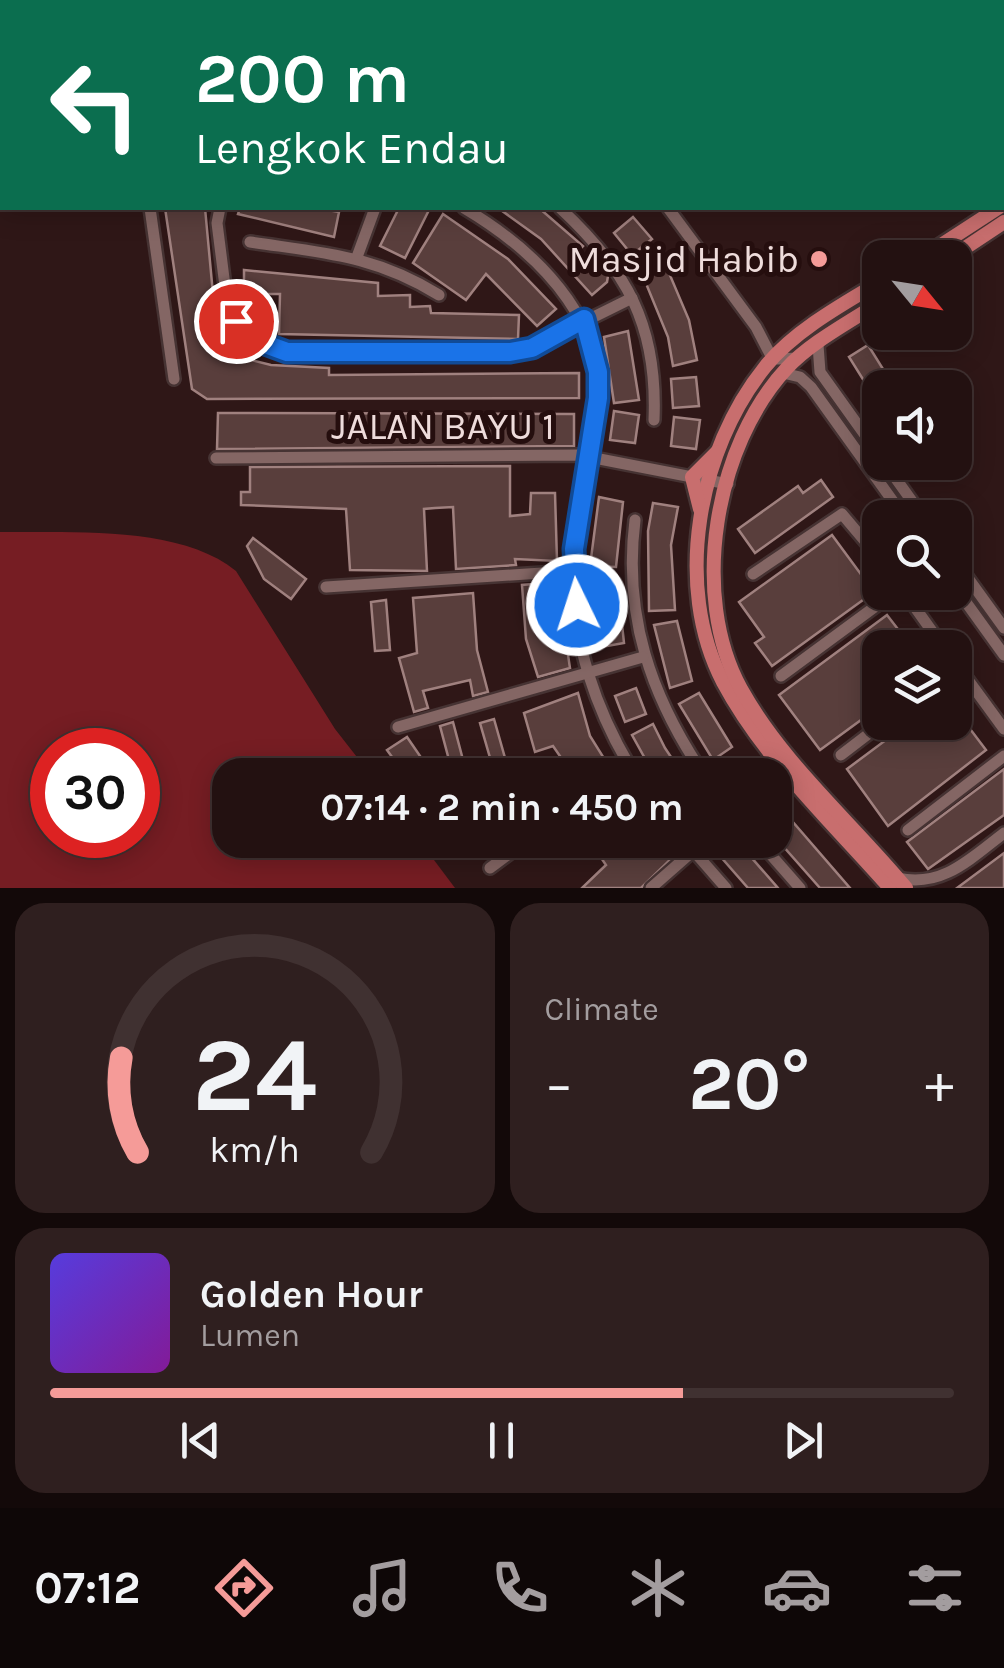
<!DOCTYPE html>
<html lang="en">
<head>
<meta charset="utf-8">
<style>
  :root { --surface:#231111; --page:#2f1f1f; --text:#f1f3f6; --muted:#a39d9f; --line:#403131; --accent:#f59b98 }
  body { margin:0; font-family:Karla,sans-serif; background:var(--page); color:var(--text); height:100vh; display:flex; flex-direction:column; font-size:38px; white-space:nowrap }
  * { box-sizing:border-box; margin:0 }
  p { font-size:32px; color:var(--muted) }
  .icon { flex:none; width:55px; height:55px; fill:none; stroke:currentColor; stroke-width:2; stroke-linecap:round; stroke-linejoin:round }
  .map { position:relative; height:888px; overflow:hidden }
  .side { display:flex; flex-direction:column; gap:15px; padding:15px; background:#130909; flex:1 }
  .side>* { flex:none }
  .top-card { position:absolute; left:0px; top:0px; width:1005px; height:210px; box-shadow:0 5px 25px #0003,0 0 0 2px var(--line); background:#0b6e4f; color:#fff; overflow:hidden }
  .needle { width:65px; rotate:120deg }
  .controls { position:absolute; left:862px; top:240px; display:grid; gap:20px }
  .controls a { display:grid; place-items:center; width:110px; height:110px; border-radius:20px; background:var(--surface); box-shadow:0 5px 25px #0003,0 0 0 2px var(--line); font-size:50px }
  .speed { position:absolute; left:30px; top:728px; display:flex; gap:20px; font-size:50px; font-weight:700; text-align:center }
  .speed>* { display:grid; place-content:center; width:130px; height:130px; border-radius:50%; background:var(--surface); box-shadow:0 5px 25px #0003,0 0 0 2px var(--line); line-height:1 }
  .speed .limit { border:15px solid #d22; background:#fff; color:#111 }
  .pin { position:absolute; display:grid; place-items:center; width:85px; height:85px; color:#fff; margin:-42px; border:5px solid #fff; border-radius:50%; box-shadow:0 2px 10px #0007 }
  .me { position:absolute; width:110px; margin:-55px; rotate:356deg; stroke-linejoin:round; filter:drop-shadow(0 0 8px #0008) }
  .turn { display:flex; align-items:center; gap:35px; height:210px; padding:0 30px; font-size:45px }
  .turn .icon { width:130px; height:130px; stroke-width:2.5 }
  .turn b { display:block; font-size:70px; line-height:85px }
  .big { font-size:75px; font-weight:700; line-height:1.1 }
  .side .card { flex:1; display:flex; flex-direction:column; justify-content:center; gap:15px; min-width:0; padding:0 35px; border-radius:30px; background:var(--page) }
  .side .dial { align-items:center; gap:0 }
  .dial svg { height:260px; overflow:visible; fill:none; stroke:var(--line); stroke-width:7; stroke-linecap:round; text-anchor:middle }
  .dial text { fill:var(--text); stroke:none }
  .song { display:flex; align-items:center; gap:30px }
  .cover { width:120px; height:120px; border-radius:15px; background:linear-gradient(135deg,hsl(250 70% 55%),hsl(290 70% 35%)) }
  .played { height:10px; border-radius:5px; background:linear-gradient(90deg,var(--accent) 70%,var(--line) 70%) }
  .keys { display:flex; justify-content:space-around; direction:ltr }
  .heat { display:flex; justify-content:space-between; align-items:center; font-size:55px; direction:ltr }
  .side .tiles { flex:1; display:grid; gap:15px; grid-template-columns:1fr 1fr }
  .card:last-child { grid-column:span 2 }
  .trip { position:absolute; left:212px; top:758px; width:580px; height:100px; border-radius:30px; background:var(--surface); box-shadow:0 5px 25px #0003,0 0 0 2px var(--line); font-weight:700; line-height:100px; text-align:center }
  .tab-bar { display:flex; height:160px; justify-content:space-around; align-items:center; background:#0e0707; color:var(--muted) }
  .tab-bar .icon { width:70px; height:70px }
  .tab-bar .active { color:var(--accent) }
  .tab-bar b { font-size:45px; color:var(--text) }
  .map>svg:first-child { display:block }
  .water { fill:#761d23; fill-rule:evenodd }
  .building { fill:#593e3c; stroke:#a0817f; stroke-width:2.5 }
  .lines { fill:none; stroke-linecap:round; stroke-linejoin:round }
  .minor-casing { stroke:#463333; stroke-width:16 }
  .major-casing { stroke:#463333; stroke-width:19 }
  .minor { stroke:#846664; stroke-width:11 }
  .major { stroke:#c86e6e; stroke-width:14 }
  .route-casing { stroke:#114b97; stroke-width:25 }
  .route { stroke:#1a73e8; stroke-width:18 }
  .poi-dot { fill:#f59b98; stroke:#250e0e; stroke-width:4 }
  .labels { text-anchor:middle; stroke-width:10; stroke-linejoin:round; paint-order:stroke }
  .poi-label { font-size:38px; fill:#eedcdb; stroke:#250e0e; text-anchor:end }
  .street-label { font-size:38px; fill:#eedcdb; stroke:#250e0e }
</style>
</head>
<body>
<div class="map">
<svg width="1004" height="888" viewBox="0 0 1004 888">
  <rect width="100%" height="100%" fill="#2f1717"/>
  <path class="water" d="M0,532C70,533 180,525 236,571L335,729L371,775H230V840H419L455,888H0ZM52,750H138V835H52Z"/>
  <g class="building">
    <path d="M165,208H205L217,337L235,356L271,365L329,368V375L579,373V398L207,399L192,389Z"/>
    <path d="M240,208H317L339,212L334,237L238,214Z"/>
    <path d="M399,208H430L405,258L380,246Z"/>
    <path d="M498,208H539L583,246L575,255L580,261L589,253L608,276L607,282L592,295L541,239Z"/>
    <path d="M443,214L508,259L556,309L537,326L486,274L466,300L413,263Z"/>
    <path d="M633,217L652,239L632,255L614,233Z"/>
    <path d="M661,254L689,320L697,360L673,366L668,337L638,264Z"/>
    <path d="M244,270L378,283V296L410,295V307L430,306L431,313L519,315L518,339L279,334L280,294H244Z"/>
    <path d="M628,331L639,400L614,403L604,337Z"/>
    <path d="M868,345L888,377L869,389L849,357Z"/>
    <path d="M696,377L699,406L673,408L671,379Z"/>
    <path d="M614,411L639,415L635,443L610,440Z"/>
    <path d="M218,413L574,414V446L217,449Z"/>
    <path d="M674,417L700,420L696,449L671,446Z"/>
    <path d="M510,466V516L530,514L531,493H555L557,561L515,559L516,565L456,569L453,507L435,508L424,509L427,571L350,570L346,509L241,505V492H250V467Z"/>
    <path d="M821,480L833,497L755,553L738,529L798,486L803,493Z"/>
    <path d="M599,497L623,502L616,567L590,566Z"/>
    <path d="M653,503L678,507L671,545L675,610L649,611L648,531Z"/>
    <path d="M832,535L874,592L772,666L755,643L764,637L739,602Z"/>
    <path d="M253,538L306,579L291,599L264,579L247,546Z"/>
    <path d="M611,577H617L624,643L601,647L591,579Z"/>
    <path d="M557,582L570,668L538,677L526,639L522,585Z"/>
    <path d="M473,593L477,650L488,692L473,696L470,680L423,691L428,708L414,712L399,658L417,653L413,598Z"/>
    <path d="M386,600L390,650L375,651L371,602Z"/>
    <path d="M887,615L904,637L890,648H880V706L820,750L779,695Z"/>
    <path d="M677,621L692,681L670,688L654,625Z"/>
    <path d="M636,688L646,714L625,722L615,696Z"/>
    <path d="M578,693L590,736L610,768L606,775H573L553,746L535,752L524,713Z"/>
    <path d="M699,693L732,747L713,760L679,704Z"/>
    <path d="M955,709L986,750L888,826L847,769L910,722H955Z"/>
    <path d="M494,719L509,772L500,775H495L480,723Z"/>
    <path d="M453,722L467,775H453L440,726Z"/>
    <path d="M653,724L665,748L683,775H656L647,762L632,735Z"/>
    <path d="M407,737L433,775H405L387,750Z"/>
    <path d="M1004,769V815L928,869L907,842Z"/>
    <path d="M775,800L786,814L850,888H820L775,837Z"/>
    <path d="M589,840H658L673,857L641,888H582L606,865Z"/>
    <path d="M706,840H736L778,888H748Z"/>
    <path d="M1004,853V888H957Z"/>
  </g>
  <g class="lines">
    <defs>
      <g id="minor">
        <path d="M120,0L121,2"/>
        <path d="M250,0L261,2"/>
        <path d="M150,208L174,379"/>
        <path d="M220,208L217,223L227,302L236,321L257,341L287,352H509L531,348L632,298"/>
        <path d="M464,208C543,255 617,330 596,429C586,474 575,518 573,565C570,638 597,714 635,775"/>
        <path d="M560,208C627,270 658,326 654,420"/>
        <path d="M668,208L756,327L770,354L778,359L797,358"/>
        <path d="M250,242C324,253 374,255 439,295"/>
        <path d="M357,257L375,208"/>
        <path d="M818,345L820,372L880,456"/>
        <path d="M783,373L800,377L811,387L905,518"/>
        <path d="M216,458L579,455L728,484"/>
        <path d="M884,462L924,518"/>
        <path d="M635,520C623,616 651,697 704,775"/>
        <path d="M955,560L1004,628"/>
        <path d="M753,574L842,514L880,559"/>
        <path d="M326,587L572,571"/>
        <path d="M955,587L1004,655"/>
        <path d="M904,592L944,648"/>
        <path d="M955,662L1004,729"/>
        <path d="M781,676L895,592"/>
        <path d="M398,727L643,657"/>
        <path d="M841,755L884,722"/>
        <path d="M616,775L629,765"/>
        <path d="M908,830L1004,756"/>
        <path d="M684,840L726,888"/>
        <path d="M758,840L800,888"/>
        <path d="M490,868L528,840"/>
        <path d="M898,878C942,888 970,859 1004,833"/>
        <path d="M651,888L693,851"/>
      </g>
      <g id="major">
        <path d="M921,258L998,208"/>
        <path d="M950,258L1004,222"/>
        <path d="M880,282C841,305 793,332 765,367C698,450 673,586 723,682C764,759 833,823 890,888"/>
        <path d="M880,302C850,322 811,342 787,368C715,445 689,595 741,689C782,763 852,823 906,888"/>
        <path d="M700,509L692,477L717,452"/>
      </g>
    </defs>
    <use href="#minor" class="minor-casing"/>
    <use href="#major" class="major-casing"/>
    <use href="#minor" class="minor"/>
    <use href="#major" class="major"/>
  </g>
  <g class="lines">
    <defs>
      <path id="route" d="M236,321L257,341L287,352H510L532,348L584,319L598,372V398L574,549L577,605"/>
    </defs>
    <use href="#route" class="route-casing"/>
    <use href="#route" class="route"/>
  </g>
  <circle class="poi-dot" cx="819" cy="259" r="10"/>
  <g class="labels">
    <g class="poi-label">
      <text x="799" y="272">Masjid Habib</text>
    </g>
    <g class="street-label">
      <text x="443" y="439">JALAN BAYU 1</text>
    </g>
  </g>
</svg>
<div class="controls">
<a><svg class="needle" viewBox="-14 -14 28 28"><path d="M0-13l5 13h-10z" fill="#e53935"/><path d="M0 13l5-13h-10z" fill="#a39d9f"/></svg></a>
<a><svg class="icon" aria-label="sound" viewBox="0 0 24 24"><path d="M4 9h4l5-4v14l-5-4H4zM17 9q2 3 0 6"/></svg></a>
<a><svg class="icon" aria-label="search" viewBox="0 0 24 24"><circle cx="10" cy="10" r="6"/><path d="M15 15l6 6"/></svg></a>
<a><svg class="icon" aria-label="layers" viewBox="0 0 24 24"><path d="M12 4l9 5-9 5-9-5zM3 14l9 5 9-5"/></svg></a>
</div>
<div class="speed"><div class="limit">30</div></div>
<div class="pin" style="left:236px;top:321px;background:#d93025"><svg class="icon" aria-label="arrive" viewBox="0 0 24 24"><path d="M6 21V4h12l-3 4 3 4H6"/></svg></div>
<svg class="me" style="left:577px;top:605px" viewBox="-20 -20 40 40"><circle r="17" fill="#1a73e8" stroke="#fff" stroke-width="3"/><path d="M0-11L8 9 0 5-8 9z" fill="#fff"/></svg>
<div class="trip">07:14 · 2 min · 450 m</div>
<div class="top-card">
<div class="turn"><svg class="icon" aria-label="left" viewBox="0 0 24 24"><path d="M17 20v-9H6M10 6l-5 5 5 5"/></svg><div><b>200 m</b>Lengkok Endau</div></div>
</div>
</div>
<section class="side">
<div class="tiles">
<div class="card dial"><svg viewBox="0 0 100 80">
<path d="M14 69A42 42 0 1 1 86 69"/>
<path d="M14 69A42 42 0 0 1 9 40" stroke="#f59b98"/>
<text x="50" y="56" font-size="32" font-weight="700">24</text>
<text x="50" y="72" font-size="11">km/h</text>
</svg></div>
<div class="card"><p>Climate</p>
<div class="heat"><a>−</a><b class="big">20°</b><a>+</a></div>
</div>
<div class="card">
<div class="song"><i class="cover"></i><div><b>Golden Hour</b><p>Lumen</p></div></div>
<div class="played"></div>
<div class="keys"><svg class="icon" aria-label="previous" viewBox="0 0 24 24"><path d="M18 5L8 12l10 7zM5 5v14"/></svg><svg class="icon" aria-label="pause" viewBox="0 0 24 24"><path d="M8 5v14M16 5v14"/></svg><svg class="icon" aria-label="next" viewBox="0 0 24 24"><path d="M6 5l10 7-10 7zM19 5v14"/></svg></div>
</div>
</div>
</section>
<nav class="tab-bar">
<b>07:12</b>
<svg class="icon active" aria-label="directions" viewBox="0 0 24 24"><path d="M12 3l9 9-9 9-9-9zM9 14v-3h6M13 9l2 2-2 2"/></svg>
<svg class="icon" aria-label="music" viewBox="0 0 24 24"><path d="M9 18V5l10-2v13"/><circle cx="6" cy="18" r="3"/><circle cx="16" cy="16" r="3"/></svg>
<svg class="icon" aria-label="phone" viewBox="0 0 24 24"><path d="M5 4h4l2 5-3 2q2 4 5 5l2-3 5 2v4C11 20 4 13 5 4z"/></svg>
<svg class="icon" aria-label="climate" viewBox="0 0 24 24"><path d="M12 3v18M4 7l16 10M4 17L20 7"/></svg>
<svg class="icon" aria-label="car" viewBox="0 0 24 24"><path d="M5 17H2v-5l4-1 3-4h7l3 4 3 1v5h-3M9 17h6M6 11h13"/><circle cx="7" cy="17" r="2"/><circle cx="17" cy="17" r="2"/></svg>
<svg class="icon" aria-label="filters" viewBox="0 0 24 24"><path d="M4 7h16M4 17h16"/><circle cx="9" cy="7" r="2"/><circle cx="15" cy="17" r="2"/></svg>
</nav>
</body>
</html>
